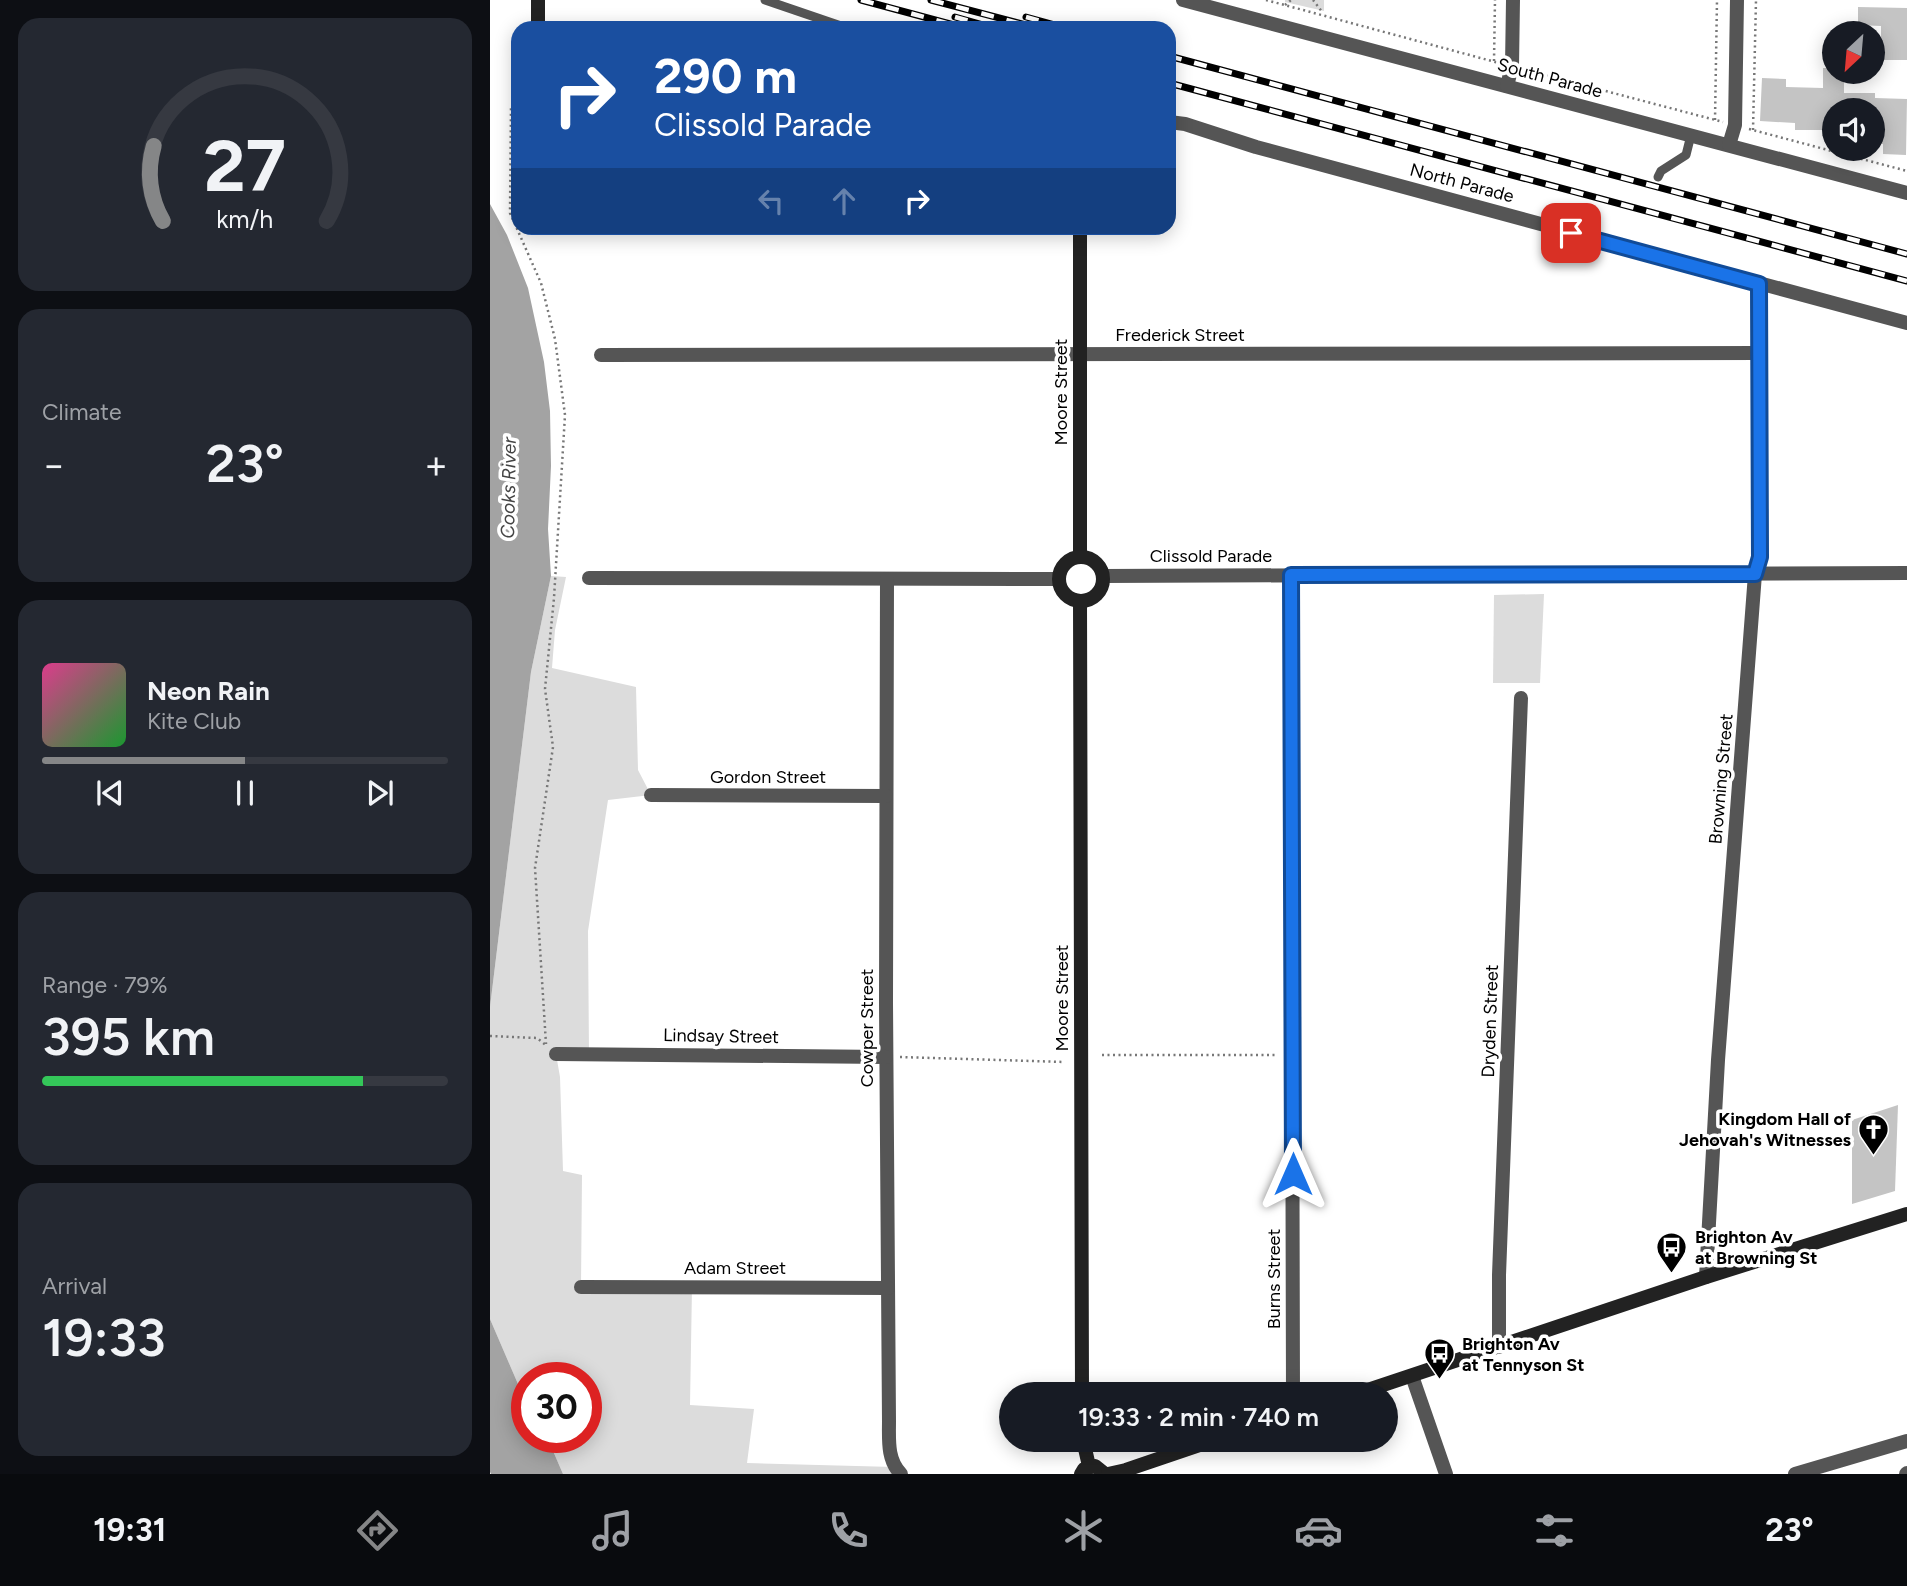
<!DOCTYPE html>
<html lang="en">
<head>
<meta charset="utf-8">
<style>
  :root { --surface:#171b24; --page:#242831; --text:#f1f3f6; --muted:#9ea1a6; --line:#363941; --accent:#858687 }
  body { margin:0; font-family:Figtree,sans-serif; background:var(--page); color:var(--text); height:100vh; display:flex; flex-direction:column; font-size:26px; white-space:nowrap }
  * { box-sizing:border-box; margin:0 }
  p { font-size:23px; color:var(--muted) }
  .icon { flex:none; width:38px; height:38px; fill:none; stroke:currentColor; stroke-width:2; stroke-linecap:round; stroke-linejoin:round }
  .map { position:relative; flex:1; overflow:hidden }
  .drawer { display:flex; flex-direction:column; gap:18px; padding:18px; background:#0d0f14; width:490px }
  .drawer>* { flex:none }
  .hud { position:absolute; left:21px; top:21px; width:665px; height:214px; border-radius:21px; box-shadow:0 4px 18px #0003; background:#1a4fa0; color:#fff; overflow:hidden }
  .needle { width:46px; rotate:206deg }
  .tools { position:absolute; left:1332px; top:21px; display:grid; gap:14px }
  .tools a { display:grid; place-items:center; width:63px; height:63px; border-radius:50%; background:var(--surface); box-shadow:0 4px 18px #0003; font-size:35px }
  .speed { position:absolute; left:21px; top:1362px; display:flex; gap:14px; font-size:35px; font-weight:700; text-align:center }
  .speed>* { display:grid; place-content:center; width:91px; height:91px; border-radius:50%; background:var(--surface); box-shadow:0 4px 18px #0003; line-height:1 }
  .speed .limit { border:10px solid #d22; background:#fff; color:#111 }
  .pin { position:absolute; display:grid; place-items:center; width:60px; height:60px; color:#fff; margin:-30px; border-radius:14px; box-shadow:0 4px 10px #0006 }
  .me { position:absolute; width:77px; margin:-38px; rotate:0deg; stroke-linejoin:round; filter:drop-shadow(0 0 5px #0008) }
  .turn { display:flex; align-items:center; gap:24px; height:147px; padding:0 28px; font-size:32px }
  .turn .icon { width:91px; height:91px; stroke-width:2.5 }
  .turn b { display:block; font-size:49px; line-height:60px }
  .lanes { display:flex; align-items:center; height:66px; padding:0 28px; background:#0003; justify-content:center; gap:35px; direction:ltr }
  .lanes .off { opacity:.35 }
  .big { font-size:52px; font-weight:600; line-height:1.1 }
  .drawer .card { flex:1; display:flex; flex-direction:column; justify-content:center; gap:10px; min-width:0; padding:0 24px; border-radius:21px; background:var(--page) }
  .drawer .dial { align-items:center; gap:0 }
  .dial svg { height:182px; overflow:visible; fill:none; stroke:var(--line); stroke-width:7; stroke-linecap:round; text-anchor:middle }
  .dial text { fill:var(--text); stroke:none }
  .song { display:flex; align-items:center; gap:21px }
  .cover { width:84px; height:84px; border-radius:10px; background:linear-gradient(135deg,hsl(330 70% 55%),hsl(130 70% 35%)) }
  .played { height:7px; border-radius:4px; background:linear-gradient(90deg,var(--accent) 50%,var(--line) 50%) }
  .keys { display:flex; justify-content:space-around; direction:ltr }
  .heat { display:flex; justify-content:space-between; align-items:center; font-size:38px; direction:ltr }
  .charge { height:10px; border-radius:5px; background:linear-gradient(90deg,#34c759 79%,var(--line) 0) }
  .trip { position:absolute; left:509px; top:1382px; width:399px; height:70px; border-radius:35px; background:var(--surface); box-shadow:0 4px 18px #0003; font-weight:600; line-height:70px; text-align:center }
  .tab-bar { display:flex; height:112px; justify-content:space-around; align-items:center; background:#090b0e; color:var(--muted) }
  .tab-bar .icon { width:49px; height:49px }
  .tab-bar .current { color:var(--accent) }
  .tab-bar b { font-size:32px; color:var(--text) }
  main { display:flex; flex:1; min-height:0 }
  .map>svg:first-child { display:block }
  .green { fill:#dcdcdc }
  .water { fill:#a3a3a3 }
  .building { fill:#c4c4c4 }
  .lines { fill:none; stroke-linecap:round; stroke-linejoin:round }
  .path { stroke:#777; stroke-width:2.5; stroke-dasharray:2 3.5; stroke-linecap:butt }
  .lane { stroke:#555; stroke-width:9 }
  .street { stroke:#555; stroke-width:14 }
  .secondary { stroke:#222; stroke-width:14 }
  .rail-casing { stroke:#000; stroke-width:7 }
  .rail { stroke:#fff; stroke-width:4.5; stroke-dasharray:13; stroke-linecap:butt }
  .route-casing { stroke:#114b97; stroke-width:18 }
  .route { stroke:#1a73e8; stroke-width:12 }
  .labels { text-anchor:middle; stroke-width:7; stroke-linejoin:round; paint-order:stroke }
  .street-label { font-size:18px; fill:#000; stroke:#fff }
  .poi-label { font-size:18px; font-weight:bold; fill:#000; stroke:#fff; text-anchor:start }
  .water-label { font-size:19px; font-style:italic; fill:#444; stroke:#fff }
</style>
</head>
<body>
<main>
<section class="drawer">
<div class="card dial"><svg viewBox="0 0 100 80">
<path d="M14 69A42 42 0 1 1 86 69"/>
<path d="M14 69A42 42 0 0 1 10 36" stroke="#858687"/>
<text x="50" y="56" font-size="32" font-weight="700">27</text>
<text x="50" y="72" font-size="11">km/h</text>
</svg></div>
<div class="card"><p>Climate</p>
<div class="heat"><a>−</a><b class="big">23°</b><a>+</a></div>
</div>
<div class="card">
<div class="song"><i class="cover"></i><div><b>Neon Rain</b><p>Kite Club</p></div></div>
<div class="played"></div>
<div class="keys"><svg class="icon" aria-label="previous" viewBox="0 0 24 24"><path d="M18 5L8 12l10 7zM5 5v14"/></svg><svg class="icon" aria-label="pause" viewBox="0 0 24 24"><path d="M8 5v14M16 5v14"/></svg><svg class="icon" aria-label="next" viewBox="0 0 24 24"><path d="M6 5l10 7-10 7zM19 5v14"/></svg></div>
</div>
<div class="card"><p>Range · 79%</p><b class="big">395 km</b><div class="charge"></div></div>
<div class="card"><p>Arrival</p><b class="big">19:33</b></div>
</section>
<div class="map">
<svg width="1417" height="1474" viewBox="0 0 1417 1474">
  <rect width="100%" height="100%" fill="#fff"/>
  <g class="green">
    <path d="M795,0H834V11L795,2Z"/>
    <path d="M61,576L76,577L65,630L62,668L146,687L148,770L161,795L118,800L98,931L99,1054H66L70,1077L73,1171L92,1175L91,1286L202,1287L200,1405L264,1409L257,1463L404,1467L411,1474H73L57,1437H96V1377H37V1405L0,1319V1007L41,672Z"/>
    <path d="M1054,594L1050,683H1003L1004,595Z"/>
  </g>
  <g class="water">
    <path d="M0,204L17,235L38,288L54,362L60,411L61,466L58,529L61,576L41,672L0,1007Z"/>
    <path d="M0,1319L37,1405V1437H57L73,1474H1L0,1472Z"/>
  </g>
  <g class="building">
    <path d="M1368,7L1417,8V60H1391V26L1368,25Z"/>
    <path d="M1333,68H1344V72H1354V93H1385V98L1417,99L1416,155L1393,154V144L1382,143V110H1344V136H1332V130H1305V123L1270,121L1272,78L1296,79V87L1333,88Z"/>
    <path d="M1408,1105L1405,1191L1362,1204V1120Z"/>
  </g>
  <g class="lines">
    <g class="path">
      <path d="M776,0L1009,63"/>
      <path d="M823,0L833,13"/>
      <path d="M795,5L801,0"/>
      <path d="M1004,61L1005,0"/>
      <path d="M1036,70L1233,122"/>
      <path d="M28,100L21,108L20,213L51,283L65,339L75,415L64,598L55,689L63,747L45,868L56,1044"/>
      <path d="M1225,120L1227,0"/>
      <path d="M1259,129L1417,171"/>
      <path d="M1263,130L1266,0"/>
      <path d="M0,1036L47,1038L57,1046"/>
      <path d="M612,1055H787"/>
      <path d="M410,1057L574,1062"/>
    </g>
    <g class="lane">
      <path d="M275,0L357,28"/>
      <path d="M1168,177L1171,171L1196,155L1201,135"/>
    </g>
    <g class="street">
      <path d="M693,0L1417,193"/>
      <path d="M1017,86L1022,66L1023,0"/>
      <path d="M679,122L695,124L766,147L1417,323"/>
      <path d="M1239,145L1245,125L1247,0"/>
      <path d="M111,355L1269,353"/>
      <path d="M801,575L803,1395"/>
      <path d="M613,576L1417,573"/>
      <path d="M99,578L569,579"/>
      <path d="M397,579L396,1003L399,1421C399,1440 397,1460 411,1474"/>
      <path d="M161,795L396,796"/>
      <path d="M66,1054L396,1057"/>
      <path d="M1216,1277L1228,1060L1265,574L1270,557L1269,284"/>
      <path d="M91,1287L398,1288"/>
      <path d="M1009,1347V1275L1031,698"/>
      <path d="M922,1376L956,1474"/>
      <path d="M1305,1474L1417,1441"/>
      <path d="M1416,1474L1417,1473"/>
    </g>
    <g class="secondary">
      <path d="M48,0V28"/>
      <path d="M590,228V556"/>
      <circle cx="591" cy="579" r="22"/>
      <path d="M590,601L592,1395"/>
      <path d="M863,1395L1216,1277L1417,1214"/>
      <path d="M593,1440L599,1466"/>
      <path d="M591,1474L594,1469L605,1466L615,1474"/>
      <path d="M618,1474L636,1470L724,1440"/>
    </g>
    <defs>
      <g id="rail">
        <path d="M371,0L475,28"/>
        <path d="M441,0L547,28"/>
        <path d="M465,17L504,28"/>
        <path d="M536,17L576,28"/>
        <path d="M679,56L1417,254"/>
        <path d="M679,83L1417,281"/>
      </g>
    </defs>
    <use href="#rail" class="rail-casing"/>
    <use href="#rail" class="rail"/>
  </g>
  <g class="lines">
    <defs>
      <path id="route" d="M803,1174L801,575L1265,574L1270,557L1269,284L1081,233"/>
    </defs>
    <use href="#route" class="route-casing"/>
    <use href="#route" class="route"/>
  </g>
  <defs>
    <symbol id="church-pin" viewBox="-11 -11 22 30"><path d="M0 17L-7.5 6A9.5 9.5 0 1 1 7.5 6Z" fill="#000" stroke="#fff"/><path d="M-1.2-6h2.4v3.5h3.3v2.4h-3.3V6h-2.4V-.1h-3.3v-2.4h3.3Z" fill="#fff"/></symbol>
    <symbol id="bus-pin" viewBox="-11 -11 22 30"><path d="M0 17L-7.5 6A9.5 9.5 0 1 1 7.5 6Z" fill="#000" stroke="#fff"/><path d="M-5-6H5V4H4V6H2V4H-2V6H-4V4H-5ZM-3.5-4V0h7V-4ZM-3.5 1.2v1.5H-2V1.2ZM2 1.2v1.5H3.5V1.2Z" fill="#fff"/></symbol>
  </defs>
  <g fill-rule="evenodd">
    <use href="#church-pin" x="1366" y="1112" width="35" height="47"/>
    <use href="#bus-pin" x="1164" y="1230" width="35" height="47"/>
    <use href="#bus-pin" x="932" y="1336" width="35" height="47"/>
  </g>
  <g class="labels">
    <g class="street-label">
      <text transform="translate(1060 78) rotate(15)" y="6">South Parade</text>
      <text transform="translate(972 183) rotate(15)" y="6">North Parade</text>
      <text x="690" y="341">Frederick Street</text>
      <text transform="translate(571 392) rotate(-90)" y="6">Moore Street</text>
      <text x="721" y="562">Clissold Parade</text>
      <text x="278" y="783">Gordon Street</text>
      <text transform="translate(1231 779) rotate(-85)" y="6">Browning Street</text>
      <text transform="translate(572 998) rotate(-90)" y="6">Moore Street</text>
      <text transform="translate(1000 1021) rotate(-88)" y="6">Dryden Street</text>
      <text transform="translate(377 1028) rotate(-90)" y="6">Cowper Street</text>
      <text transform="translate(231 1036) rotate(1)" y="6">Lindsay Street</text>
      <text x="245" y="1274">Adam Street</text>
      <text transform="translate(784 1279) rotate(-90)" y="6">Burns Street</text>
    </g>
    <g class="poi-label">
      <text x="1361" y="1125" text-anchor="end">Kingdom Hall of<tspan x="1361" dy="21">Jehovah's Witnesses</tspan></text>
      <text x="1205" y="1243">Brighton Av<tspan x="1205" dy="21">at Browning St</tspan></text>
      <text x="972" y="1350">Brighton Av<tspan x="972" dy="21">at Tennyson St</tspan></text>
    </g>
    <g class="water-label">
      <text transform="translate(18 488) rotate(-89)" y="7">Cooks River</text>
    </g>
  </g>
</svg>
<div class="tools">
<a><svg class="needle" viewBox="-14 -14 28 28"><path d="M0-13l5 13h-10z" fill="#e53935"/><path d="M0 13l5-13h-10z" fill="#9ea1a6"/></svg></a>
<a><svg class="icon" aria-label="sound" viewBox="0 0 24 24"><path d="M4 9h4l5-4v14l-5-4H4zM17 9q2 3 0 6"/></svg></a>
</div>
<div class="speed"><div class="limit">30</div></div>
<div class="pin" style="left:1081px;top:233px;background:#d93025"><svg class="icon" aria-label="arrive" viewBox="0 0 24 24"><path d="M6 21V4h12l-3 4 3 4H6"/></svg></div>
<svg class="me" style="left:803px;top:1174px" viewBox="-20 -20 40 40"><path d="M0-17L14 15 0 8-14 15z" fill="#1a73e8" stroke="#fff" stroke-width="4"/></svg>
<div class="trip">19:33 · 2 min · 740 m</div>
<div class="hud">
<div class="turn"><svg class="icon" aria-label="right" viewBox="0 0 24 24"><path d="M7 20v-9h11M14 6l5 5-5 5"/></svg><div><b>290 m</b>Clissold Parade</div></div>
<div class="lanes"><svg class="icon off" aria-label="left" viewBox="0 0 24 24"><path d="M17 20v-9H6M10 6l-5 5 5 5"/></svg><svg class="icon off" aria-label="ahead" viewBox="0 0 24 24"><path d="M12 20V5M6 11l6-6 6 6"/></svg><svg class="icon" aria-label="right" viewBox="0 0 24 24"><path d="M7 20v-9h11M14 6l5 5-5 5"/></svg></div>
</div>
</div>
</main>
<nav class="tab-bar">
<b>19:31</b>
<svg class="icon current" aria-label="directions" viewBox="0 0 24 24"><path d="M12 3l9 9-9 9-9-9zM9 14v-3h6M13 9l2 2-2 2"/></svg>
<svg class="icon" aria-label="music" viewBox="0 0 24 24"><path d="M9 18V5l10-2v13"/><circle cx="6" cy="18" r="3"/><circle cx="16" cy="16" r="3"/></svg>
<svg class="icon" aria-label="phone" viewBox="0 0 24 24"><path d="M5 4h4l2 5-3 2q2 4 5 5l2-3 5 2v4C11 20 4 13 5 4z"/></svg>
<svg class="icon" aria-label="climate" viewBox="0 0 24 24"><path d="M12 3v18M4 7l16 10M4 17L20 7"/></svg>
<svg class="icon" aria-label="car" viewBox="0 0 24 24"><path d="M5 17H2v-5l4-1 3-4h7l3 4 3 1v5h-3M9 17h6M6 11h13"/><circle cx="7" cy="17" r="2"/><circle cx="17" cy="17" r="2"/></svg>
<svg class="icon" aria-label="filters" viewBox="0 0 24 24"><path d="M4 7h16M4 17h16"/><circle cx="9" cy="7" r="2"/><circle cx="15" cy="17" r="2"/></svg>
<b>23°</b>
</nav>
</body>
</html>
